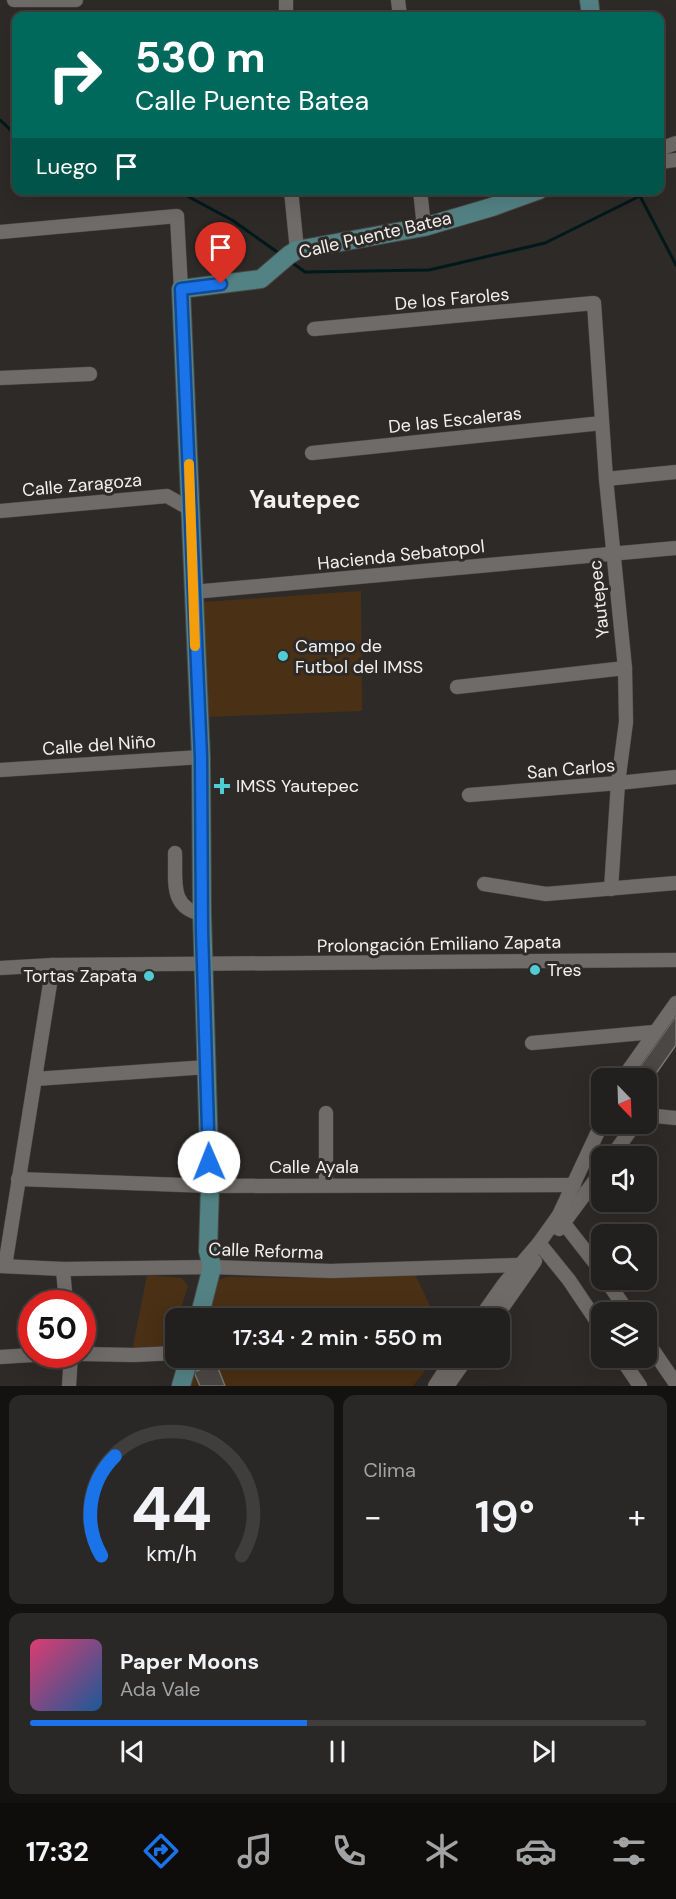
<!DOCTYPE html>
<html lang="es">
<head>
<meta charset="utf-8">
<style>
  :root { --surface:#22201e; --page:#2a2827; --text:#f1f3f6; --muted:#a2a3a4; --line:#3f3e3c; --accent:#1a73e8 }
  body { margin:0; font-family:"DM Sans",sans-serif; background:var(--page); color:var(--text); height:100vh; display:flex; flex-direction:column; font-size:22px; white-space:nowrap }
  * { box-sizing:border-box; margin:0 }
  p { font-size:20px; color:var(--muted) }
  .icon { flex:none; width:33px; height:33px; fill:none; stroke:currentColor; stroke-width:2; stroke-linecap:round; stroke-linejoin:round }
  .map { position:relative; height:1386px; overflow:hidden }
  .drawer { display:flex; flex-direction:column; gap:9px; padding:9px; background:#131210; flex:1 }
  .drawer>* { flex:none }
  .guide { position:absolute; left:12px; top:12px; width:652px; height:183px; border-radius:12px; box-shadow:0 6px 24px #0002,0 0 0 2px var(--line); background:#00695c; color:#fff; overflow:hidden }
  .needle { width:39px; rotate:157deg }
  .buttons { position:absolute; left:591px; top:1068px; display:grid; gap:12px }
  .buttons a { display:grid; place-items:center; width:66px; height:66px; border-radius:12px; background:var(--surface); box-shadow:0 6px 24px #0002,0 0 0 2px var(--line); font-size:30px }
  .speed { position:absolute; left:18px; top:1290px; display:flex; gap:12px; font-size:30px; font-weight:700; text-align:center }
  .speed>* { display:grid; place-content:center; width:78px; height:78px; border-radius:50%; background:var(--surface); box-shadow:0 6px 24px #0002,0 0 0 2px var(--line); line-height:1 }
  .speed .limit { border:9px solid #d22; background:#fff; color:#111 }
  .pin { position:absolute; display:grid; place-items:center; width:51px; height:51px; color:#fff; margin:-62px -26px; border-radius:50% 50% 50% 0; rotate:-45deg; box-shadow:0 0 6px #0007 }
  .pin .icon { rotate:45deg }
  .me { position:absolute; width:66px; margin:-33px; rotate:359deg; stroke-linejoin:round; filter:drop-shadow(0 0 4px #0008) }
  .turn { display:flex; align-items:center; gap:21px; height:126px; padding:0 24px; font-size:27px }
  .turn .icon { width:78px; height:78px; stroke-width:2.5 }
  .turn b { display:block; font-size:42px; line-height:51px }
  .then { display:flex; align-items:center; height:57px; padding:0 24px; background:#0003; gap:12px; font-size:22px }
  .big { font-size:45px; font-weight:600; line-height:1.1 }
  .drawer .tile { flex:1; display:flex; flex-direction:column; justify-content:center; gap:9px; min-width:0; padding:0 21px; border-radius:12px; background:var(--page) }
  .drawer .dial { align-items:center; gap:0 }
  .dial svg { height:156px; overflow:visible; fill:none; stroke:var(--line); stroke-width:7; stroke-linecap:round; text-anchor:middle }
  .dial text { fill:var(--text); stroke:none }
  .song { display:flex; align-items:center; gap:18px }
  .cover { width:72px; height:72px; border-radius:9px; background:linear-gradient(135deg,hsl(340 70% 55%),hsl(210 70% 35%)) }
  .played { height:6px; border-radius:3px; background:linear-gradient(90deg,var(--accent) 45%,var(--line) 45%) }
  .keys { display:flex; justify-content:space-around; direction:ltr }
  .heat { display:flex; justify-content:space-between; align-items:center; font-size:33px; direction:ltr }
  .drawer .tiles { flex:1; display:grid; gap:9px; grid-template-columns:1fr 1fr }
  .tile:last-child { grid-column:span 2 }
  .trip { position:absolute; left:165px; top:1308px; width:345px; height:60px; border-radius:12px; background:var(--surface); box-shadow:0 6px 24px #0002,0 0 0 2px var(--line); font-weight:600; line-height:60px; text-align:center }
  .tabs { display:flex; height:96px; justify-content:space-around; align-items:center; background:#0e0d0c; color:var(--muted) }
  .tabs .icon { width:42px; height:42px }
  .tabs .current { color:var(--accent) }
  .tabs b { font-size:27px; color:var(--text) }
  .map>svg:first-child { display:block }
  .green { fill:#4a3014 }
  .lines { fill:none; stroke-linecap:round; stroke-linejoin:round }
  .stream { stroke:#00191b; stroke-width:3 }
  .building { fill:#4a4744; stroke:#787572; stroke-width:1.5 }
  .minor-casing { stroke:#4a4846; stroke-width:15 }
  .major-casing { stroke:#4a4846; stroke-width:20 }
  .minor { stroke:#6e6b68; stroke-width:14 }
  .major { stroke:#538284; stroke-width:18 }
  .route-casing { stroke:#114b97; stroke-width:15 }
  .route { stroke:#1a73e8; stroke-width:10 }
  .slow { stroke:#f59e0b; stroke-width:10 }
  .poi-dot { fill:#51ccd4; stroke:#2d2a28; stroke-width:2 }
  .labels { text-anchor:middle; stroke-width:6; stroke-linejoin:round; paint-order:stroke }
  .street-label { font-size:18px; fill:#f3f1f0; stroke:#2d2a28 }
  .poi-label { font-size:18px; fill:#f3f1f0; stroke:#2d2a28; text-anchor:start }
  .district-label { font-size:24px; font-weight:bold; fill:#f3f1f0; stroke:#2d2a28 }
</style>
</head>
<body>
<div class="map">
<svg width="676" height="1386" viewBox="0 0 676 1386">
  <rect width="100%" height="100%" fill="#2d2a28"/>
  <g class="green">
    <path d="M361,591L362,711L207,717L203,602Z"/>
    <path d="M413,1270L436,1318H199L214,1281L227,1277L316,1278Z"/>
    <path d="M147,1275L182,1278L188,1286L178,1318H176L169,1347L132,1351Z"/>
    <path d="M189,1358H435L413,1386H181Z"/>
  </g>
  <g class="lines">
    <g class="stream">
      <path d="M0,120L16,135"/>
      <path d="M176,190L232,220L280,254"/>
      <path d="M291,262L305,272L429,270L545,243L640,196L676,265"/>
    </g>
  </g>
  <g class="building">
    <path d="M676,1016V1045L648,1085L646,1078H639L634,1075Z"/>
    <path d="M216,1363L225,1386H200L194,1372Z"/>
  </g>
  <g class="lines">
    <defs>
      <g id="minor">
        <path d="M14,0H76"/>
        <path d="M398,0L400,16"/>
        <path d="M286,16V0"/>
        <path d="M660,149L676,143"/>
        <path d="M660,162L676,160"/>
        <path d="M291,190L297,250"/>
        <path d="M420,190L424,227"/>
        <path d="M0,232L177,216L181,289"/>
        <path d="M314,329L594,303L606,479L625,668L626,722L618,783L611,889"/>
        <path d="M0,378L90,374"/>
        <path d="M312,453L602,423"/>
        <path d="M606,479L676,472"/>
        <path d="M0,511L167,496L190,509"/>
        <path d="M193,592L676,548"/>
        <path d="M457,687L625,668"/>
        <path d="M0,770L201,757"/>
        <path d="M469,795L618,783L676,777"/>
        <path d="M175,853C176,880 169,908 202,914"/>
        <path d="M484,884L546,894L676,883"/>
        <path d="M0,968L53,965L676,960"/>
        <path d="M532,1043L654,1032"/>
        <path d="M623,1078L676,1003"/>
        <path d="M35,1079L207,1067"/>
        <path d="M326,1113V1185"/>
        <path d="M646,1115L676,1118"/>
        <path d="M612,1156L635,1124"/>
        <path d="M18,1179L210,1186L574,1185"/>
        <path d="M559,1217L602,1272"/>
        <path d="M559,1229L602,1171"/>
        <path d="M539,1243L569,1280L602,1329"/>
        <path d="M0,1266L63,1269L212,1267L331,1271L519,1265L530,1268"/>
        <path d="M5,1266L53,965"/>
        <path d="M63,1269L66,1304"/>
        <path d="M606,1280L628,1312"/>
        <path d="M480,1318L504,1284L539,1243L559,1215L602,1123"/>
        <path d="M495,1318L535,1261"/>
        <path d="M646,1340L676,1384"/>
        <path d="M82,1354L134,1355L176,1353"/>
        <path d="M0,1357L49,1354"/>
        <path d="M621,1358L640,1386"/>
        <path d="M69,1386L71,1354"/>
        <path d="M435,1386L453,1358"/>
        <path d="M447,1386L467,1358"/>
      </g>
      <g id="major">
        <path d="M589,0L591,16"/>
        <path d="M199,1318L212,1267L208,1251L210,1186L202,914L201,757L181,289L261,279L289,255L297,250L424,227L492,207L539,190"/>
        <path d="M181,1386L189,1358"/>
      </g>
    </defs>
    <use href="#minor" class="minor-casing"/>
    <use href="#major" class="major-casing"/>
    <use href="#minor" class="minor"/>
    <use href="#major" class="major"/>
  </g>
  <g class="lines">
    <defs>
      <path id="route" d="M209,1162L202,931L201,757L181,289L221,284"/>
    </defs>
    <use href="#route" class="route-casing"/>
    <use href="#route" class="route"/>
    <path class="slow" d="M189,464L195,646"/>
  </g>
  <g class="poi-dot">
    <circle cx="283" cy="656" r="6"/>
    <path d="M219 777h6v6h6v6h-6v6h-6v-6h-6v-6h6z"/>
    <circle cx="535" cy="970" r="6"/>
    <circle cx="149" cy="976" r="6"/>
  </g>
  <g class="labels">
    <g class="street-label">
      <text transform="translate(375 235) rotate(-13)" y="6">Calle Puente Batea</text>
      <text transform="translate(452 299) rotate(-5)" y="6">De los Faroles</text>
      <text transform="translate(455 420) rotate(-6)" y="6">De las Escaleras</text>
      <text transform="translate(82 485) rotate(-5)" y="6">Calle Zaragoza</text>
      <text transform="translate(401 555) rotate(-6)" y="6">Hacienda Sebatopol</text>
      <text transform="translate(599 599) rotate(-96)" y="6">Yautepec</text>
      <text transform="translate(99 745) rotate(-4)" y="6">Calle del Niño</text>
      <text transform="translate(571 769) rotate(-5)" y="6">San Carlos</text>
      <text transform="translate(439 944) rotate(-1)" y="6">Prolongación Emiliano Zapata</text>
      <text x="314" y="1173">Calle Ayala</text>
      <text transform="translate(266 1251) rotate(2)" y="6">Calle Reforma</text>
    </g>
    <g class="poi-label">
      <text x="295" y="652">Campo de<tspan x="295" dy="21">Futbol del IMSS</tspan></text>
      <text x="236" y="792">IMSS Yautepec</text>
      <text x="547" y="976">Tres</text>
      <text x="137" y="982" text-anchor="end">Tortas Zapata</text>
    </g>
    <g class="district-label">
      <text x="305" y="508">Yautepec</text>
    </g>
  </g>
</svg>
<div class="buttons">
<a><svg class="needle" viewBox="-14 -14 28 28"><path d="M0-13l5 13h-10z" fill="#e53935"/><path d="M0 13l5-13h-10z" fill="#a2a3a4"/></svg></a>
<a><svg class="icon" aria-label="sound" viewBox="0 0 24 24"><path d="M4 9h4l5-4v14l-5-4H4zM17 9q2 3 0 6"/></svg></a>
<a><svg class="icon" aria-label="search" viewBox="0 0 24 24"><circle cx="10" cy="10" r="6"/><path d="M15 15l6 6"/></svg></a>
<a><svg class="icon" aria-label="layers" viewBox="0 0 24 24"><path d="M12 4l9 5-9 5-9-5zM3 14l9 5 9-5"/></svg></a>
</div>
<div class="speed"><div class="limit">50</div></div>
<div class="pin" style="left:221px;top:284px;background:#d93025"><svg class="icon" aria-label="arrive" viewBox="0 0 24 24"><path d="M6 21V4h12l-3 4 3 4H6"/></svg></div>
<svg class="me" style="left:209px;top:1162px" viewBox="-20 -20 40 40"><circle r="19" fill="#fff"/><path d="M0-13L10 11 0 6-10 11z" fill="#1a73e8"/></svg>
<div class="trip">17:34 · 2 min · 550 m</div>
<div class="guide">
<div class="turn"><svg class="icon" aria-label="right" viewBox="0 0 24 24"><path d="M7 20v-9h11M14 6l5 5-5 5"/></svg><div><b>530 m</b>Calle Puente Batea</div></div>
<div class="then">Luego<svg class="icon" aria-label="arrive" viewBox="0 0 24 24"><path d="M6 21V4h12l-3 4 3 4H6"/></svg></div>
</div>
</div>
<section class="drawer">
<div class="tiles">
<div class="tile dial"><svg viewBox="0 0 100 80">
<path d="M14 69A42 42 0 1 1 86 69"/>
<path d="M14 69A42 42 0 0 1 21 18" stroke="#1a73e8"/>
<text x="50" y="56" font-size="32" font-weight="700">44</text>
<text x="50" y="72" font-size="11">km/h</text>
</svg></div>
<div class="tile"><p>Clima</p>
<div class="heat"><a>−</a><b class="big">19°</b><a>+</a></div>
</div>
<div class="tile">
<div class="song"><i class="cover"></i><div><b>Paper Moons</b><p>Ada Vale</p></div></div>
<div class="played"></div>
<div class="keys"><svg class="icon" aria-label="previous" viewBox="0 0 24 24"><path d="M18 5L8 12l10 7zM5 5v14"/></svg><svg class="icon" aria-label="pause" viewBox="0 0 24 24"><path d="M8 5v14M16 5v14"/></svg><svg class="icon" aria-label="next" viewBox="0 0 24 24"><path d="M6 5l10 7-10 7zM19 5v14"/></svg></div>
</div>
</div>
</section>
<nav class="tabs">
<b>17:32</b>
<svg class="icon current" aria-label="directions" viewBox="0 0 24 24"><path d="M12 3l9 9-9 9-9-9zM9 14v-3h6M13 9l2 2-2 2"/></svg>
<svg class="icon" aria-label="music" viewBox="0 0 24 24"><path d="M9 18V5l10-2v13"/><circle cx="6" cy="18" r="3"/><circle cx="16" cy="16" r="3"/></svg>
<svg class="icon" aria-label="phone" viewBox="0 0 24 24"><path d="M5 4h4l2 5-3 2q2 4 5 5l2-3 5 2v4C11 20 4 13 5 4z"/></svg>
<svg class="icon" aria-label="climate" viewBox="0 0 24 24"><path d="M12 3v18M4 7l16 10M4 17L20 7"/></svg>
<svg class="icon" aria-label="car" viewBox="0 0 24 24"><path d="M5 17H2v-5l4-1 3-4h7l3 4 3 1v5h-3M9 17h6M6 11h13"/><circle cx="7" cy="17" r="2"/><circle cx="17" cy="17" r="2"/></svg>
<svg class="icon" aria-label="filters" viewBox="0 0 24 24"><path d="M4 7h16M4 17h16"/><circle cx="9" cy="7" r="2"/><circle cx="15" cy="17" r="2"/></svg>
</nav>
</body>
</html>
